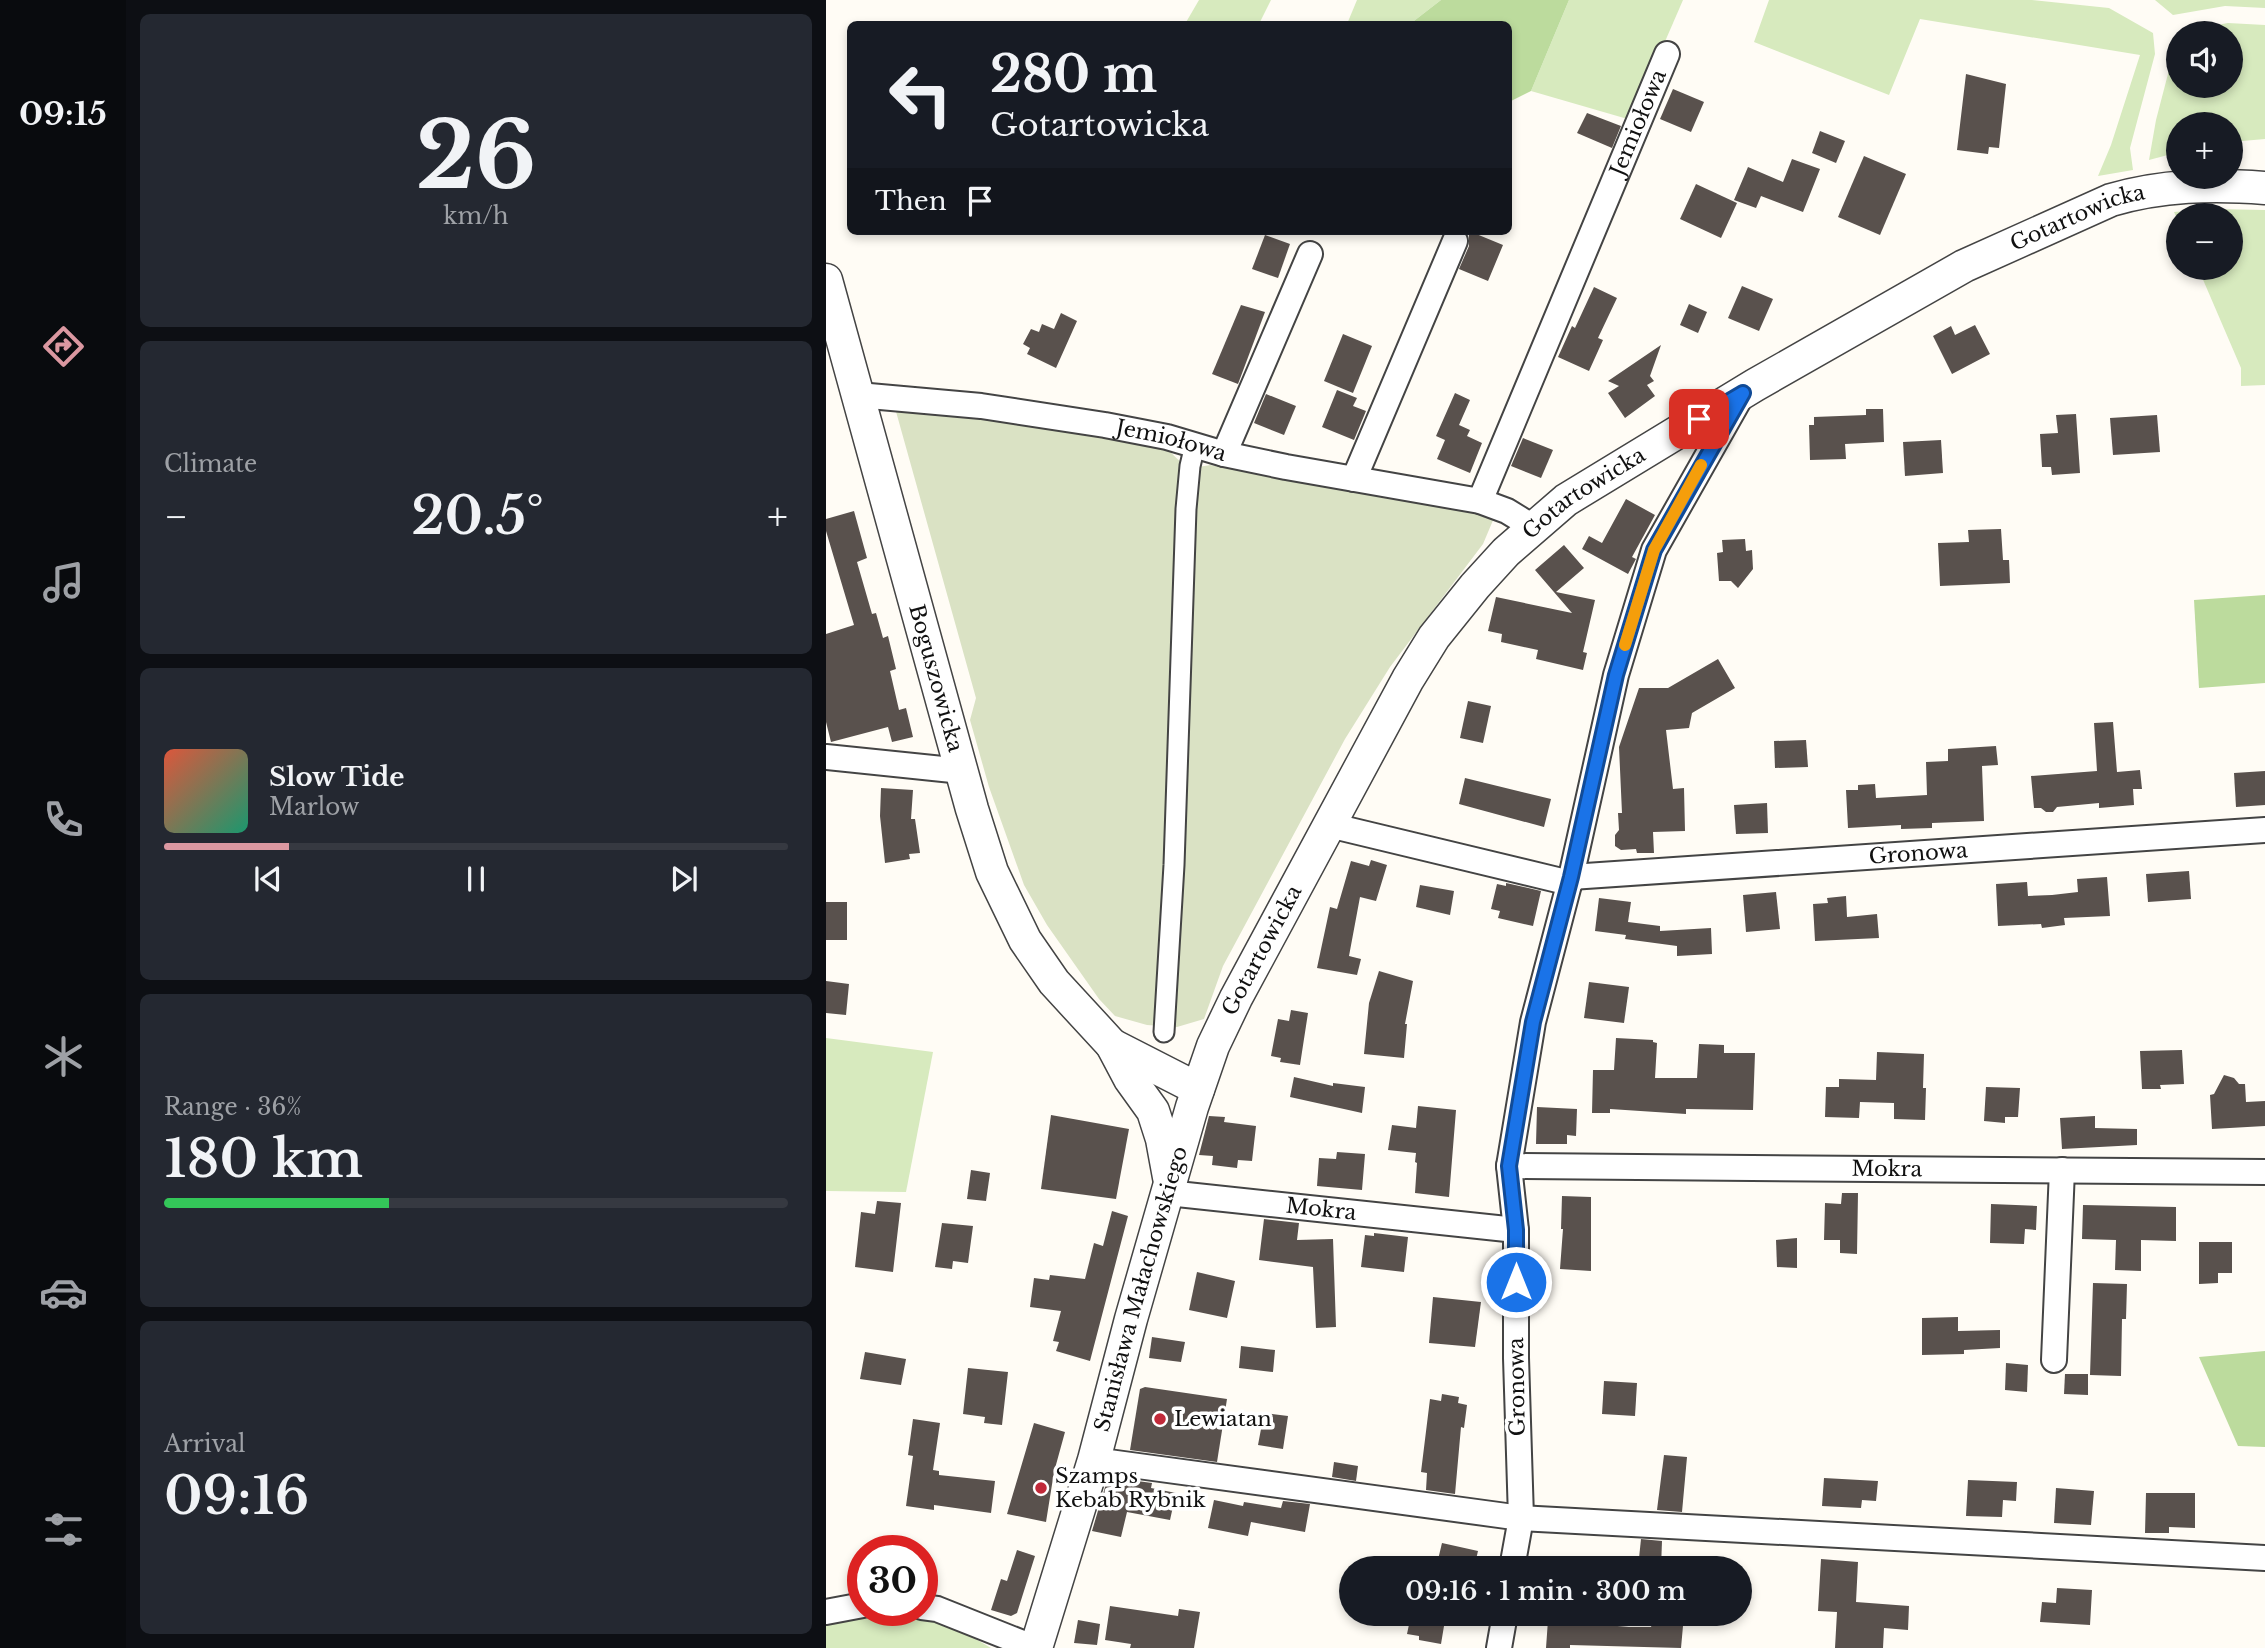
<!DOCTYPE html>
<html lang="en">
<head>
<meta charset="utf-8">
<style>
  :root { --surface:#171b24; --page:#242831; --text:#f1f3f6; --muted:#9ea1a6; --line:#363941; --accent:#db98a1 }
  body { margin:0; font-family:"Libre Baskerville",serif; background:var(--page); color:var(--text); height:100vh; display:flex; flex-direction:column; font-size:26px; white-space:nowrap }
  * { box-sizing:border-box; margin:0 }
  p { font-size:23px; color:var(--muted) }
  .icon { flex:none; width:38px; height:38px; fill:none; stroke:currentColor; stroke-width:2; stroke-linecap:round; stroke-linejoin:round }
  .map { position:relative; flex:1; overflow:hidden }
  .details { display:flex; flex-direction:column; gap:14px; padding:14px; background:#0d0f14; width:700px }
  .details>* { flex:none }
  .hud { position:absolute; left:21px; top:21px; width:665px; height:214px; border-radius:10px; box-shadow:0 4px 10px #0003; background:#171b24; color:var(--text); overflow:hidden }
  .controls { position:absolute; left:1340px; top:21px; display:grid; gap:14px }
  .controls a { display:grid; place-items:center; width:77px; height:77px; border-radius:50%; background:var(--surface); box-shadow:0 4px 10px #0003; font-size:35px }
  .speed { position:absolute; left:21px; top:1535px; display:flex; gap:14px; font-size:35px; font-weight:700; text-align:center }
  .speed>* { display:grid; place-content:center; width:91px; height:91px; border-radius:50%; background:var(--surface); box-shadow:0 4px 10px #0003; line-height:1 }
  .speed .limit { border:10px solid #d22; background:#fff; color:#111 }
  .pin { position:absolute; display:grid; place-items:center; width:60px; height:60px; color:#fff; margin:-30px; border-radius:14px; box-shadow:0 4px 10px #0006 }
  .me { position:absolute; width:77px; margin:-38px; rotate:0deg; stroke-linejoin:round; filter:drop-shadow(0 0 5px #0008) }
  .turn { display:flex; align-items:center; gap:24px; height:147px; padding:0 28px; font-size:32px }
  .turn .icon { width:91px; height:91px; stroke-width:2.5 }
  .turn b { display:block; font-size:49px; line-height:60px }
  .then { display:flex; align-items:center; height:66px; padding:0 28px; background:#0003; gap:14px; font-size:26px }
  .big { font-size:52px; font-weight:600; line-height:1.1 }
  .details .tile { flex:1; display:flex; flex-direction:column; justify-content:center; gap:10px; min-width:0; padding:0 24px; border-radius:10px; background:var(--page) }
  .details .dial { align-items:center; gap:0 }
  .dial b { font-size:91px; line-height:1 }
  .song { display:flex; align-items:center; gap:21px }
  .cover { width:84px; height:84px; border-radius:10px; background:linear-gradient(135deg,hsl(10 70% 55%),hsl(160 70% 35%)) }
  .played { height:7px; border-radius:4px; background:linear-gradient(90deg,var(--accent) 20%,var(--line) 20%) }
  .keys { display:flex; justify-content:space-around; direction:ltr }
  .heat { display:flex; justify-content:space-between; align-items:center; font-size:38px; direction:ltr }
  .charge { height:10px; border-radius:5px; background:linear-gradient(90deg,#34c759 36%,var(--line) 0) }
  .trip { position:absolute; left:513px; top:1556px; width:413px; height:70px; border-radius:35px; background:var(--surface); box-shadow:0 4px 10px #0003; font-weight:600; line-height:70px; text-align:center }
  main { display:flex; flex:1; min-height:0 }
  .tabs { display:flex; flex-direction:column; width:126px; justify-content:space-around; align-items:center; background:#090b0e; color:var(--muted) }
  .tabs .icon { width:49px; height:49px }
  .tabs .current { color:var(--accent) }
  .tabs b { font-size:32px; color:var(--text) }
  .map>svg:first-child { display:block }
  .green { fill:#d7eabe }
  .forest { fill:#bcdb9d }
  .cemetery { fill:#dae2c4 }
  .building { fill:#59514d }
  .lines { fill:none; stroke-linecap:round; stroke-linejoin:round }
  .pedestrian-casing { stroke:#444; stroke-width:23 }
  .minor-casing { stroke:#444; stroke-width:28 }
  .tertiary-casing { stroke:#444; stroke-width:35 }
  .pedestrian { stroke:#fff; stroke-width:19 }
  .minor { stroke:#fff; stroke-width:24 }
  .tertiary { stroke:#fff; stroke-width:32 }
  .route-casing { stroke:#114b97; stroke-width:18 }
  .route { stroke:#1a73e8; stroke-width:12 }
  .slow { stroke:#f59e0b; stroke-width:12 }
  .poi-dot { fill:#c12939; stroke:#fff; stroke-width:2.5 }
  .labels { text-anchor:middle; stroke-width:7; stroke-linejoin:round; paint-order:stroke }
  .street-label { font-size:21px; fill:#111; stroke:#fff }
  .poi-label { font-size:21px; fill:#111; stroke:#fff; text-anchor:start }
</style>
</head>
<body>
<main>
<nav class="tabs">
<b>09:15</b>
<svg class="icon current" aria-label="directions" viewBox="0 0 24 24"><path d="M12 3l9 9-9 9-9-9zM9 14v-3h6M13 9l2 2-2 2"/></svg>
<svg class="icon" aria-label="music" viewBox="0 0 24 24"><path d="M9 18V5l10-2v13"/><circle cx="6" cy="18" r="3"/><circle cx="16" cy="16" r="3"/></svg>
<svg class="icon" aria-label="phone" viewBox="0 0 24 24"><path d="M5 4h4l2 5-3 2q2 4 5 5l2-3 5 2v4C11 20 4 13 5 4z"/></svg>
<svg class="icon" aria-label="climate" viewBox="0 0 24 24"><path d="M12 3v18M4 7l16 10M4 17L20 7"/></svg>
<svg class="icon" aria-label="car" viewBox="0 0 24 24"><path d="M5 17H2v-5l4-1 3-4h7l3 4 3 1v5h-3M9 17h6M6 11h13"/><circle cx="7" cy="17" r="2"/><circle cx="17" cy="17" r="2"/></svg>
<svg class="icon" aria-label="filters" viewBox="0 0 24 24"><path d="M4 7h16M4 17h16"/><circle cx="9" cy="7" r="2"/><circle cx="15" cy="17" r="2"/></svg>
</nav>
<section class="details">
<div class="tile dial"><b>26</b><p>km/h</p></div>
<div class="tile"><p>Climate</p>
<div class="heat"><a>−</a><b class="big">20.5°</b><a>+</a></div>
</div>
<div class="tile">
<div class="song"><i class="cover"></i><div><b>Slow Tide</b><p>Marlow</p></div></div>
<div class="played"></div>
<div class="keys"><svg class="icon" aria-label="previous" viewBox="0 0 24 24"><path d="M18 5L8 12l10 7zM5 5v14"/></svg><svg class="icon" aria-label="pause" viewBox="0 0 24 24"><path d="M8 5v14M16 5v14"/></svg><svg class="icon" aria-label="next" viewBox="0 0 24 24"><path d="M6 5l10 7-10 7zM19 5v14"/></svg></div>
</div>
<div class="tile"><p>Range · 36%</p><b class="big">180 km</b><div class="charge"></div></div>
<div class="tile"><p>Arrival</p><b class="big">09:16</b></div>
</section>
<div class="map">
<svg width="1439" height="1648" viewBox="0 0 1439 1648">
  <rect width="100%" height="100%" fill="#fffcf5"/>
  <g class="green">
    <path d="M373,0H445L433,24H359Z"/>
    <path d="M531,0H615L584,24H521Z"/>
    <path d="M743,0H857L805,120L705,91Z"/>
    <path d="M943,0H1206L1283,8L1327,33L1329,54L1304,148L1307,170L1272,176L1285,145L1314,55L1094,19L1063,95L928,42Z"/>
    <path d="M1329,0H1439V8L1399,6L1347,15Z"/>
    <path d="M1402,23L1439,25V139L1405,142V124H1353V152L1323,160L1330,120L1349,47L1353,43V86H1405V33H1363L1368,29Z"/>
    <path d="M1389,209L1439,210V385L1415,386V368L1372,268H1405V215H1353V223L1348,212Z"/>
    <path d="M0,1038L107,1052L80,1192L0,1191Z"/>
    <path d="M70,1613L121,1622L165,1648H0V1620Z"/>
  </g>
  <g class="forest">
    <path d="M615,0H743L705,91L683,102L682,24H584Z"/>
    <path d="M1439,595V683L1373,688L1368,600Z"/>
    <path d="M1439,1351V1447L1412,1446L1373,1357Z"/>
  </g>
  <path class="cemetery" d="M69,408L160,414L340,447C355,464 361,470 384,465L648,512L668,518L657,544L564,667L519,739L397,966L378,1019L351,1027L321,1025L289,1016L273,999L221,925L198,885L163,787L144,720L150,698Z"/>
  <g class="building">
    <path d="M1140,74L1180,84L1173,148L1163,147L1162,154L1131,150Z"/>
    <path d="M847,89L878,102L865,132L834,119Z"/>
    <path d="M761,113L795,126L786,148L751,133Z"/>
    <path d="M994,131L1019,141L1010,163L986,153Z"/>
    <path d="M1038,156L1080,174L1054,235L1012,217Z"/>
    <path d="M966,159L994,169L977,212L935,196L930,208L908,200L922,167L957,182Z"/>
    <path d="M870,184L911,203L895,238L854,219Z"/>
    <path d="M643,231L677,245L662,281L633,269L643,246Z"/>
    <path d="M439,235L464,244L452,278L426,269Z"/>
    <path d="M916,286L947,299L933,331L902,318Z"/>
    <path d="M768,287L791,298L772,338L777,340L763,371L732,357L746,326L749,328Z"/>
    <path d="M863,304L881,312L872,333L854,325Z"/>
    <path d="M415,305L439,312L412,384L386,374Z"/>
    <path d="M235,313L251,321L230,368L201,354L204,348L197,344L205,329L213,332L216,324L228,329Z"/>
    <path d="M1149,325L1164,354L1126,374L1107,336L1125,326L1129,335Z"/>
    <path d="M517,334L546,346L527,393L498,381Z"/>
    <path d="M835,345L824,376L828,381L821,385L829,396L799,418L782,393L793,386L782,381Z"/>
    <path d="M511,390L531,398L527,406L540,411L528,440L496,427Z"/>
    <path d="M629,393L644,400L633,425L644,430L641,436L656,443L644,473L611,459L619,440L610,436Z"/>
    <path d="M440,394L470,406L458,435L428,423Z"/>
    <path d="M1040,409H1057L1058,442L1019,444L1020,459L984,460L983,425H988V417L1040,415Z"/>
    <path d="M1250,414L1254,473L1226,475L1225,467H1216L1214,434L1232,433L1230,415Z"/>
    <path d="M1331,415L1334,452L1287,455L1284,418Z"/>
    <path d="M697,438L727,450L715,478L685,466Z"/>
    <path d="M1115,440L1117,473L1079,476L1077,442Z"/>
    <path d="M800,499L829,515L806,557L810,559L802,574L756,549L763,536L776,543Z"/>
    <path d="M28,511L41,558L31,562L46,614L50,613L57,638L62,636L70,669L64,671L73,710L80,708L87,737L66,742L62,727L5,742L0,722V634L28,625L0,531V519Z"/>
    <path d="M1175,529L1177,560H1183L1184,583L1114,586L1112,543L1143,542L1142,530Z"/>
    <path d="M919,539L920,551L926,550L927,569L912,588L905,581H893L891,553L897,552L896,540Z"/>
    <path d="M738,545L758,568L730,592L769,600L757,652L761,653L757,670L710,659L712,650L675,642L676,634L662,631L670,597L746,613L709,570Z"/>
    <path d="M892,659L909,688L866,713L863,728L840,730L847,789L858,788L859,831L827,832L828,853H811L810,849L795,850L789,846V835L793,830L792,813H796L793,747L813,688H842Z"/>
    <path d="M642,701L665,706L657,743L634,738Z"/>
    <path d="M1287,722L1291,772L1314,770L1316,789H1307L1308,805L1273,808V803L1231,807L1227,812H1220L1215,808H1208L1205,776L1271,771L1268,723Z"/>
    <path d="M980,740L982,767L949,768L948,741Z"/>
    <path d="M1170,746L1172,765L1156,766L1158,821L1106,823V828L1075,829V825L1022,828L1020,790H1032V785L1049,784L1050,798L1101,795L1100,762L1122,761V749Z"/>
    <path d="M1439,771V805L1410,807L1408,773Z"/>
    <path d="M639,778L725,799L718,827L633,804Z"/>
    <path d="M55,788L87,790L85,819H89L94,853L83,854L84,859L59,863L54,816Z"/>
    <path d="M941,803L942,833L910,834L908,805Z"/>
    <path d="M545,860L561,865L550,901L534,897L523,956L535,959L531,975L491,968L504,907L511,909L525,861L543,866Z"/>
    <path d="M1363,871L1365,899L1322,902L1320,874Z"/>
    <path d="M1281,877L1284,916L1238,918L1239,925L1216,928L1215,924L1172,926L1170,884L1201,882L1202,896L1226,895L1252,892L1251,879Z"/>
    <path d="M680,883L715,891L707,926L672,918L674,911L665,909L671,884L680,886Z"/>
    <path d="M594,885L628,891L624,915L590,907Z"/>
    <path d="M950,892L954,929L920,932L917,895Z"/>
    <path d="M1020,896L1021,917L1051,914L1053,938L989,941L987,904L1002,903L1001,898Z"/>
    <path d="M773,898L805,902L802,922L834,926V931L885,928L886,954L851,956V946L799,939L800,935L769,931Z"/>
    <rect x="0" y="902" width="21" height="38"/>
    <path d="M553,971L587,981L579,1024H581L578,1058L538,1054L543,1003Z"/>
    <path d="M0,981L23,984L20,1015L0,1013Z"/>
    <path d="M763,982L803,987L798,1023L758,1018Z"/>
    <path d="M465,1010L482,1013L474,1065L454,1062L455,1058L445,1056L452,1019L463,1021Z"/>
    <path d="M790,1038L827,1040V1042L831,1043L829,1078H871L873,1044L898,1045V1053H929L927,1110L860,1109V1114L784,1109V1113H766L767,1070H788Z"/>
    <path d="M1356,1050L1358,1084L1334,1085L1335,1089H1316L1314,1051Z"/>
    <path d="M1051,1052L1098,1054L1097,1088H1100L1099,1120L1068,1119V1103L1034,1102L1033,1118L999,1117L1000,1087H1013V1079L1050,1080Z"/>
    <path d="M1398,1075L1408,1078L1413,1084H1419L1420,1102L1439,1101V1126L1386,1129L1384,1095L1388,1094Z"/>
    <path d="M468,1077L507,1086V1083L539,1087L536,1113L464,1097Z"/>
    <path d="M1160,1087L1194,1088L1192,1117H1179V1123L1158,1121Z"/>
    <path d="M592,1106L630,1110L623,1197L589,1193L591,1163L589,1162L590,1153L562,1150L566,1125L590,1128Z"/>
    <path d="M711,1107L751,1109L750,1136L741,1135V1144H710Z"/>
    <path d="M225,1115L303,1129L290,1199L215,1189Z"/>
    <path d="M383,1116L399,1117L398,1122L430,1126L426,1161L412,1160L411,1168L386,1165L387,1156L373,1155Z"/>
    <path d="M1269,1116V1128L1311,1129V1145L1236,1149L1234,1118Z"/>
    <path d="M511,1152L539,1154L536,1190L491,1186L493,1158L510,1159Z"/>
    <path d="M145,1170L164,1173L160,1201L141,1199Z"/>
    <path d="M1016,1193H1032L1031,1254L1014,1253V1240H998L999,1203L1015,1204Z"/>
    <path d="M736,1196L765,1197V1271L734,1269L737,1229H735Z"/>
    <path d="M51,1201L75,1203L67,1272L29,1267L35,1212L49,1214Z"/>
    <path d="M1165,1204L1211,1206L1210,1230L1199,1229L1198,1244L1164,1243Z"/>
    <path d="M1257,1205L1350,1207V1241L1315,1240V1271L1289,1270L1290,1240L1256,1239Z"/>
    <path d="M286,1211L302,1216L264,1361L230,1351L233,1342L227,1341L235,1311L204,1307L208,1278L223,1280L224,1275L259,1279L268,1243L277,1246Z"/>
    <path d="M438,1219L473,1223L471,1240L507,1239L510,1327L490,1328L487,1267L433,1260Z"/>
    <path d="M116,1223L147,1226L142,1263L127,1261L126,1269L109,1267Z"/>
    <path d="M548,1233L582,1237L578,1272L535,1267L539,1235L548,1236Z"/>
    <path d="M971,1238V1268L951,1267L950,1240Z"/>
    <path d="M1373,1242H1406V1273H1392V1283L1373,1284Z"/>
    <path d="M371,1272L409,1281L401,1318L363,1310Z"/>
    <path d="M1267,1283L1301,1284L1300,1319H1296L1295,1376L1264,1375Z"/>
    <path d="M607,1297L655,1302L649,1347L603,1343Z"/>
    <path d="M1132,1317V1331L1174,1330V1348L1138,1350V1354L1096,1355V1318Z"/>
    <path d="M326,1337L359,1342L355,1362L323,1358Z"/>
    <path d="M415,1346L449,1350L447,1372L413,1368Z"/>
    <path d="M39,1352L80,1359L75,1385L34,1379Z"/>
    <path d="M1180,1363L1202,1365L1201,1392L1179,1390Z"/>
    <path d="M142,1368L182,1372L176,1425L158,1423L159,1417L137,1414Z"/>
    <path d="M1239,1374H1262V1395L1238,1394Z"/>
    <path d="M778,1381L811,1383L809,1416L776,1414Z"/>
    <path d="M319,1387L401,1399L391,1462L304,1450L314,1389Z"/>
    <path d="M616,1394L633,1397L632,1403L641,1405L638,1428L635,1427L629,1494L600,1490L601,1473L595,1472L604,1399L615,1401Z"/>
    <path d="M438,1413L462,1416L457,1449L432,1445Z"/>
    <path d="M87,1419L114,1423L107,1470L113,1471V1475L169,1481L165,1513L108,1505V1510L80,1506L87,1456L82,1455Z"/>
    <path d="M208,1423L239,1432L228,1472L220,1522L181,1514Z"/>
    <path d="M838,1455L861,1457L856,1512L831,1510Z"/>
    <path d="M508,1462L532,1466L530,1481L506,1477Z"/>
    <path d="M282,1477L326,1483L325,1488L350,1493L344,1520L301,1512L295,1537L266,1531Z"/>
    <path d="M998,1478L1052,1481L1050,1501L1036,1500L1035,1508L996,1506Z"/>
    <path d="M1142,1480L1191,1482L1190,1501L1177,1500L1176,1517L1140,1516Z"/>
    <path d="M1230,1488L1268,1491L1265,1525L1228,1523Z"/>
    <path d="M1320,1493H1369V1528L1343,1527V1533H1319Z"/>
    <path d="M388,1500L417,1506L418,1502L455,1508L457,1501L484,1504L479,1532L425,1522L422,1536L382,1528Z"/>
    <path d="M815,1539L836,1541L835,1568H812Z"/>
    <path d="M616,1543L652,1551L648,1568H610Z"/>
    <path d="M191,1550L209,1556L191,1613L185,1616L165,1610L175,1579L181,1581Z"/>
    <path d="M995,1559L1032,1562L1030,1602L1083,1606L1082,1630L1058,1628L1057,1648H1009L1011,1612L992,1611Z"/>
    <path d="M1231,1588L1266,1590L1264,1625L1214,1622L1216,1602L1230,1603Z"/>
    <path d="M284,1606L352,1616L353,1609L374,1612L368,1648H304L305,1644L279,1640Z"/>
    <path d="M597,1614H620L615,1644L593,1640V1636L581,1634L585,1615L596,1616Z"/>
    <path d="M252,1620L274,1624L271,1645L248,1643Z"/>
    <path d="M722,1620L803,1627H825L826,1624L857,1626L855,1648L744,1645V1648H720Z"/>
  </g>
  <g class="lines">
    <defs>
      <path id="pedestrian" d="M338,1032L348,865L360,509L364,466L369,445"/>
      <g id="minor">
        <path id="s1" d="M32,395L155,406L279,425L341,437L398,454L460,467L654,501L681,511L707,527"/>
        <path d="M398,454L484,254"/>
        <path d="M528,479L629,241"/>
        <path id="s2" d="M654,501L841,54"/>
        <path d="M0,757L136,771"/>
        <path d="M503,825L744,883"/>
        <path id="s3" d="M745,877L1439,830"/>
        <path id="s4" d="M683,1166L1439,1172"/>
        <path id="s5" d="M342,1193L690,1230"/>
        <path d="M1228,1360L1236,1170"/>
        <path d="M268,1460L695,1518L1439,1558"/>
        <path d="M686,1568L695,1518L690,1358V1230L683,1166L707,1022L745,877L790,675L828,550L917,393"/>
        <path d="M96,1607L111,1609L209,1648"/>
        <path d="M0,1612L37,1605"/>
        <path d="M673,1648L679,1614"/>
      </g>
      <g id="tertiary">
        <path id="s6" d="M0,280L146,809L166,872L199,940L228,982L286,1045L304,1079L327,1111L336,1139L343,1177"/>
        <path d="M286,1045L372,1089"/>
        <path id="s7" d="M210,1648L268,1460L305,1319L366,1107L387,1046L410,998L582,679L608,637L649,586L680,552L740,500L929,385L1138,266L1285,200C1336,185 1387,184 1439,188"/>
      </g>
    </defs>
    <use href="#pedestrian" class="pedestrian-casing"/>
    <use href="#minor" class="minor-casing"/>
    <use href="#tertiary" class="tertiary-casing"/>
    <use href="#pedestrian" class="pedestrian"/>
    <use href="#minor" class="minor"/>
    <use href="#tertiary" class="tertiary"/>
  </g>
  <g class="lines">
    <defs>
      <path id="route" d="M690,1282V1230L683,1166L707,1022L745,877L790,675L828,550L917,393L873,419"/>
    </defs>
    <use href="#route" class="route-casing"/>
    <use href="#route" class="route"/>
    <path class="slow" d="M799,645L828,550L875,465"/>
  </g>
  <g class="poi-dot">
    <circle cx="334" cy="1419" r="7"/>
    <circle cx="215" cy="1488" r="7"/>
  </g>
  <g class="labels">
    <g class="street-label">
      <text dy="7" stroke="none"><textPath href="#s2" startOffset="410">Jemiołowa</textPath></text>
      <text dy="7" stroke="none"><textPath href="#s7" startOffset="1869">Gotartowicka</textPath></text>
      <text dy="7" stroke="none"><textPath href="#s1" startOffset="317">Jemiołowa</textPath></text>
      <text dy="7" stroke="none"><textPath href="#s7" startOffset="1302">Gotartowicka</textPath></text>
      <text dy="7" stroke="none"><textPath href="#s6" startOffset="413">Boguszowicka</textPath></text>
      <text dy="7" stroke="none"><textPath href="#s3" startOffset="348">Gronowa</textPath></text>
      <text dy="7" stroke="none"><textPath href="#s7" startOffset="735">Gotartowicka</textPath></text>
      <text dy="7" stroke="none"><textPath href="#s4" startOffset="378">Mokra</textPath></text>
      <text dy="7" stroke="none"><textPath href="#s5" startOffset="154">Mokra</textPath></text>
      <text dy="7" stroke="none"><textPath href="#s7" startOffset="374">Stanisława Małachowskiego</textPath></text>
      <text transform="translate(691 1387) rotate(-91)" y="7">Gronowa</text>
    </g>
    <g class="poi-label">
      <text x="348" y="1426">Lewiatan</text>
      <text x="229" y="1483">Szamps<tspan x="229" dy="24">Kebab Rybnik</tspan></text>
    </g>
  </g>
</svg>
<div class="controls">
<a><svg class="icon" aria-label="sound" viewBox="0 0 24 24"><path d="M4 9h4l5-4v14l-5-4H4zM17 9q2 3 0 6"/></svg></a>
<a>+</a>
<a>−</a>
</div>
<div class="speed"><div class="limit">30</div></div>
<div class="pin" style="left:873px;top:419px;background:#d93025"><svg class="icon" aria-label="arrive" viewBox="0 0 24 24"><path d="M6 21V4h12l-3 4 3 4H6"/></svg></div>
<svg class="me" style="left:690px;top:1282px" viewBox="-20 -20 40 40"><circle r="17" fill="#1a73e8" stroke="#fff" stroke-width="3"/><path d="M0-11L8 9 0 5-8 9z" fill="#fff"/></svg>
<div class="trip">09:16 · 1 min · 300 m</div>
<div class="hud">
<div class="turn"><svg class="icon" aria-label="left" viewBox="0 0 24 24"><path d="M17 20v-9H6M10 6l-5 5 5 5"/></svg><div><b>280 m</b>Gotartowicka</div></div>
<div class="then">Then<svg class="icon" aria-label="arrive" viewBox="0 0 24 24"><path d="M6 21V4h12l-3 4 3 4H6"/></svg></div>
</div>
</div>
</main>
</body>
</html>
